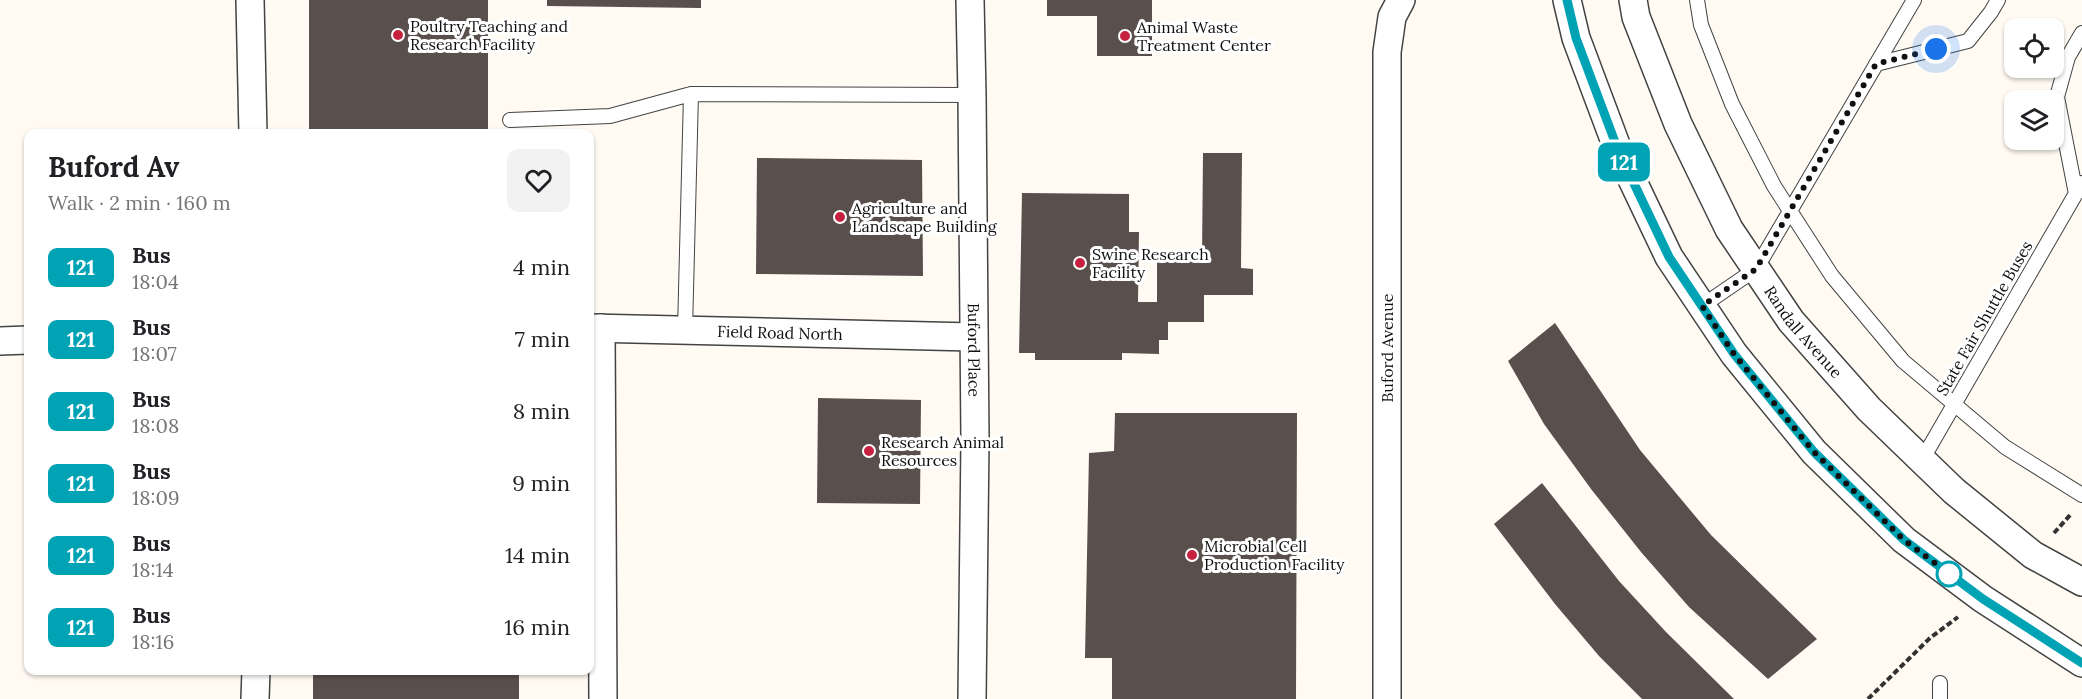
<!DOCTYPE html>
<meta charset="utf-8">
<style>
:root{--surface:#fff;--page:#f2f2f2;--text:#202124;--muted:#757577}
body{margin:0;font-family:Lora,serif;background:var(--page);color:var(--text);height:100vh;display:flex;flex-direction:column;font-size:22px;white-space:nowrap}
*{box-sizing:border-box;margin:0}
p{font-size:20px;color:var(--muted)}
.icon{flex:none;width:33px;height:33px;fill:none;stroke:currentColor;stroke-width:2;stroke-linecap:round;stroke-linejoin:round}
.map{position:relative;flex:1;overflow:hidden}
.drawer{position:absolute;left:24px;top:129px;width:570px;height:546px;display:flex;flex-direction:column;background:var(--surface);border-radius:12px;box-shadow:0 2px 4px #0004}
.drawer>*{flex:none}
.badge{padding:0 12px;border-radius:9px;font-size:21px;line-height:39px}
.fabs{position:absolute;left:2004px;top:18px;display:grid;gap:12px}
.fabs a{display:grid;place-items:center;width:60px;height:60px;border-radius:12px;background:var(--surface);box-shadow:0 2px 4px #0004;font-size:30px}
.you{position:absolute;width:30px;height:30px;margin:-15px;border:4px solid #fff;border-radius:50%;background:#1a73e8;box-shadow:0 0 0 9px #1a73e833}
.map>.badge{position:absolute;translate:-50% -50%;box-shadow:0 0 0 3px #fff}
.round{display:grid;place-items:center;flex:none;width:63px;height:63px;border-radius:12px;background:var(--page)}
.headline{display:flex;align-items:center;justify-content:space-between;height:102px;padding:0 24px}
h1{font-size:28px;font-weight:700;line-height:45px}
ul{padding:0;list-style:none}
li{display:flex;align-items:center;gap:18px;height:72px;padding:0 24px}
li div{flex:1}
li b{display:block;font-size:22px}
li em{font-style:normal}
li .badge{min-width:66px;font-weight:700;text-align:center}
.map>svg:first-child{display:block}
.building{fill:#594f4c}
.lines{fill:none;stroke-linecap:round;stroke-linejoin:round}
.service-casing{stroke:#434343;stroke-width:16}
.minor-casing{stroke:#434343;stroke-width:30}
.path{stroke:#323232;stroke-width:4;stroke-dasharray:6 3;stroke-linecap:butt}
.service{stroke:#fff;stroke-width:14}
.minor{stroke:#fff;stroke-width:27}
.line-casing{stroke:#fff;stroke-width:14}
.line{stroke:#00a3b4;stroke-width:9}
.walk{stroke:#101010;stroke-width:6;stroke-dasharray:0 10.8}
.poi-dot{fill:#c6223f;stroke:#fff;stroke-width:2}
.stop-dot{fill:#fff;stroke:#00a3b4;stroke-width:3}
.labels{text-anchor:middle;stroke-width:6;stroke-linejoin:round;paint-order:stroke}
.poi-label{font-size:16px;fill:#101010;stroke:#fff;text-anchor:start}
.street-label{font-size:16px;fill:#101010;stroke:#fff}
</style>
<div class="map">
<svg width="2082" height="699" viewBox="0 0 2082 699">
<rect width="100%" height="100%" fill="#fffbf3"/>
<path class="building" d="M309 0H488V134H309Z
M547 0H701V8L547 6Z
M1047 0H1152V56H1097V16H1047Z
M1203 153H1242L1241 268 1253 269V295H1204V322H1168V340H1159V354L1122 353V360H1035V353H1019L1022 193 1129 194V232H1139L1138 302H1157V256H1202Z
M757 158 922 160 923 276 756 274Z
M1555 323 1640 450 1711 535 1817 639 1768 679 1689 607 1641 552 1591 489 1544 424 1508 361Z
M818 398 921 400 920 504 817 503Z
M1115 413H1297L1296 699H1112V658H1085L1089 453 1114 451Z
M1542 483 1619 581 1666 632 1734 699H1642L1599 656 1555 604 1494 524Z
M313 670H519V699H313Z"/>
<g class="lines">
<defs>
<path id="service" d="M1697 0 1701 25 1732 104 1774 186 1832 276 1903 361 2005 447 2082 495
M1876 64 1968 41 1991 12 1998 0
M510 120 610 116 691 94
M2076 194 2057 97 2068 57 2082 33
M1702 306 1756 269 1914 0
M685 330 691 94 972 95
M1922 460 2082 183
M1940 683V699"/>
<g id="minor">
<path d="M250 0 253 134"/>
<path id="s1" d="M970 0 972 95 975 440 972 699"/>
<path d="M1567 0 1576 38 1618 150 1669 257 1734 354 1814 452 1904 540 1983 599 2082 663"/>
<path id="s2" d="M1633 0 1636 17 1678 124 1729 229 1791 321 1869 409 1954 491 2033 555 2082 582"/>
<path id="s3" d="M590 328 972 337"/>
<path d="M601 328 603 699"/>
<path d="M0 341 28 340"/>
<path d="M255 699 256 670"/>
<path d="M1387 699V52L1392 17 1401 0"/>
</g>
</defs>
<use href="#service" class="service-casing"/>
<use href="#minor" class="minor-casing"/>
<path class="path" d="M2054 533 2071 514
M1868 699 1930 638 1958 617"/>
<use href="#service" class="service"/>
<use href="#minor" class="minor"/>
</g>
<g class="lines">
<defs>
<path id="line" d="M1567 0 1576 38 1618 150 1659 236 1669 257 1734 354 1814 452 1904 540 1983 599 2082 663"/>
</defs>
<use href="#line" class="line-casing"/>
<use href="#line" class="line"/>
<path class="walk" d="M1936 49 1876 64 1756 269 1702 306 1734 354 1814 452 1904 540 1951 575 1949 574"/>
</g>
<g class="poi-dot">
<circle cx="398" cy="35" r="6"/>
<circle cx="1125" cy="36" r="6"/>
<circle cx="840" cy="217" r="6"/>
<circle cx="1080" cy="263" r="6"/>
<circle cx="869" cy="451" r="6"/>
<circle cx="1192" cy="555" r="6"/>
</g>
<circle class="stop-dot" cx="1949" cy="574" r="12"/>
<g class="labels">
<g class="poi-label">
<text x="410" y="32">Poultry Teaching and<tspan x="410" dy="18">Research Facility</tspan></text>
<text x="1137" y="33">Animal Waste<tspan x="1137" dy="18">Treatment Center</tspan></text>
<text x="852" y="214">Agriculture and<tspan x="852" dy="18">Landscape Building</tspan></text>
<text x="1092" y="260">Swine Research<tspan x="1092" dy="18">Facility</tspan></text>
<text x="881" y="448">Research Animal<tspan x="881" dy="18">Resources</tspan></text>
<text x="1204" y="552">Microbial Cell<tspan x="1204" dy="18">Production Facility</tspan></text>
</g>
<g class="street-label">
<text transform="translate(1984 318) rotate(-60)" y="6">State Fair Shuttle Buses</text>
<text dy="6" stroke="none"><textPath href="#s3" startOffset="190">Field Road North</textPath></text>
<text dy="6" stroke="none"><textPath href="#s2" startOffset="376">Randall Avenue</textPath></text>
<text transform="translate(1387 348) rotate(-90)" y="6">Buford Avenue</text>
<text dy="6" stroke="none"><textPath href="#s1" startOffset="350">Buford Place</textPath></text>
</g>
</g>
</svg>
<div class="fabs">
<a><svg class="icon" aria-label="locate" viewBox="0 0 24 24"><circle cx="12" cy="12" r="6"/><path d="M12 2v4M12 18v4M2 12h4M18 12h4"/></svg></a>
<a><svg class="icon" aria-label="layers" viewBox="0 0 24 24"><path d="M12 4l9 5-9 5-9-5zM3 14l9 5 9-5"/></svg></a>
</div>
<div class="you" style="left:1936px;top:49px"></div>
<b class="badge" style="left:1624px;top:162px;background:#00a3b4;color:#fff">121</b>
<section class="drawer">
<div class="headline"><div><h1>Buford Av</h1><p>Walk · 2 min · 160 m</p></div><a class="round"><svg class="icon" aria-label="heart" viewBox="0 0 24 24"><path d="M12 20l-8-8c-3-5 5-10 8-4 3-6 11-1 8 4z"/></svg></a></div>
<ul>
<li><span class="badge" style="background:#00a3b4;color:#fff">121</span><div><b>Bus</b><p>18:04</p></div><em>4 min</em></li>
<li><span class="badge" style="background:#00a3b4;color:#fff">121</span><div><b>Bus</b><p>18:07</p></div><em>7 min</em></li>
<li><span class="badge" style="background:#00a3b4;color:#fff">121</span><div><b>Bus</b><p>18:08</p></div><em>8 min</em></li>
<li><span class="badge" style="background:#00a3b4;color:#fff">121</span><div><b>Bus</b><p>18:09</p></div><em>9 min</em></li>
<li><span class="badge" style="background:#00a3b4;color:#fff">121</span><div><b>Bus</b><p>18:14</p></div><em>14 min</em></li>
<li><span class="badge" style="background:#00a3b4;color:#fff">121</span><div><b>Bus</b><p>18:16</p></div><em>16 min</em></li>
</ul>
</section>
</div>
